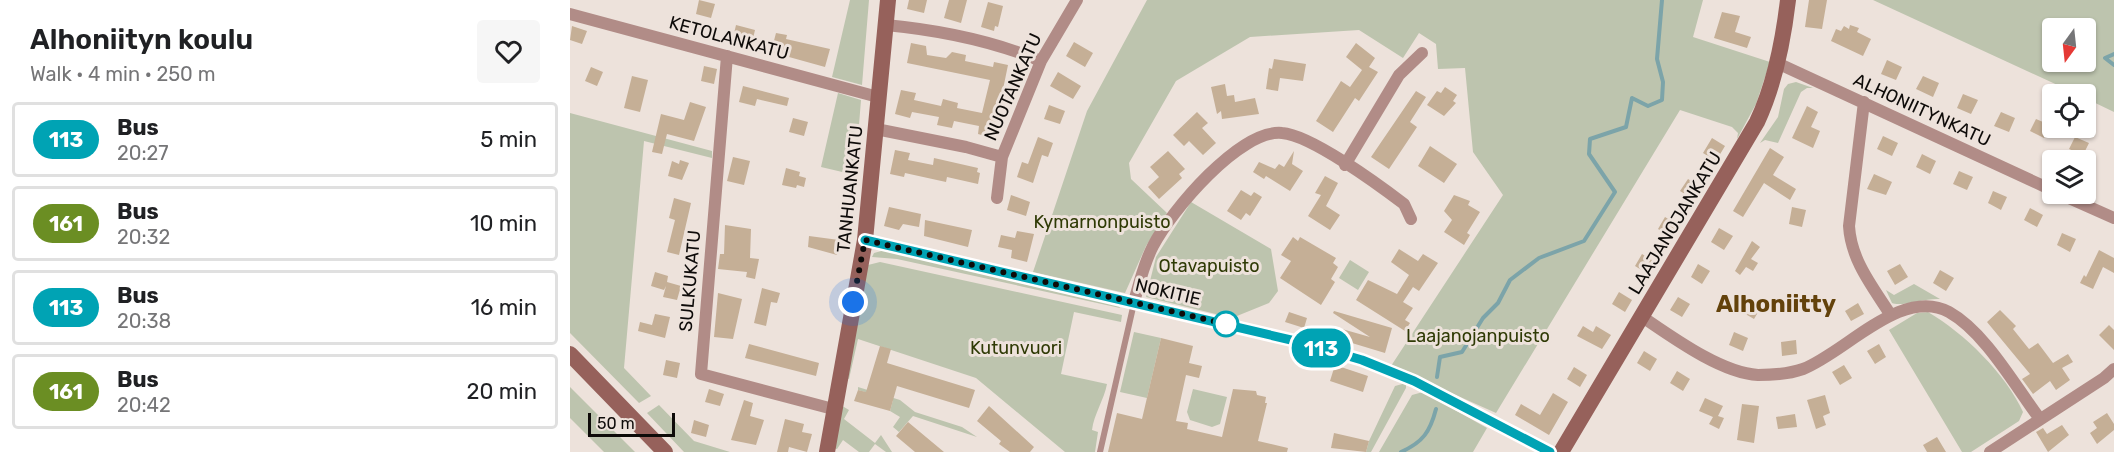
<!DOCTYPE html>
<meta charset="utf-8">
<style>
:root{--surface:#fff;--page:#f6f6f6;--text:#202124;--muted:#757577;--line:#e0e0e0}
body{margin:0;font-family:Rubik,sans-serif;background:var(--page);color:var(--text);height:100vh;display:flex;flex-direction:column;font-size:22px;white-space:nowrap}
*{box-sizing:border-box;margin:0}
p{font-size:20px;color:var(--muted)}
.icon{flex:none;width:33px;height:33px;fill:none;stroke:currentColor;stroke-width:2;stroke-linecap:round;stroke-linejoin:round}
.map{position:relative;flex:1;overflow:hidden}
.details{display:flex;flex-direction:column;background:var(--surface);width:570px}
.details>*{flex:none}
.badge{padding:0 12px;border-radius:20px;font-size:21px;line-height:39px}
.needle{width:39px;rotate:195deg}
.controls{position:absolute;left:1472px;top:18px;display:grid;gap:12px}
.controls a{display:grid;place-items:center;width:54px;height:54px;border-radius:6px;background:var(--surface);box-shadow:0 2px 4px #0004;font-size:30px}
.scale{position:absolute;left:18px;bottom:15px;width:87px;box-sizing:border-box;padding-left:6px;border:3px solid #0e0b09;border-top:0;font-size:16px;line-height:21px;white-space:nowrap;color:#0e0b09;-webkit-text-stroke:4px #ede2db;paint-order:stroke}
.you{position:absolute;width:30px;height:30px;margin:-15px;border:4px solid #fff;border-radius:50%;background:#1a73e8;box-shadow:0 0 0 9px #1a73e833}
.map>.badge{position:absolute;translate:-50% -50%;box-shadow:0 0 0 3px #fff}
.round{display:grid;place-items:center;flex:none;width:63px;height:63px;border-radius:6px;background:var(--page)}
.summary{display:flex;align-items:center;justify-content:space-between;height:102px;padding:0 30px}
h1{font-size:28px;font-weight:600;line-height:45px}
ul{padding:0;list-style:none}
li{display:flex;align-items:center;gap:18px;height:75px;margin:0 12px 9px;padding:0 18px;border:3px solid var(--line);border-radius:6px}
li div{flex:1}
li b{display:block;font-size:22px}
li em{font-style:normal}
li .badge{min-width:66px;font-weight:700;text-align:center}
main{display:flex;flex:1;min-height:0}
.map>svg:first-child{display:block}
.green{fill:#bdc4ae;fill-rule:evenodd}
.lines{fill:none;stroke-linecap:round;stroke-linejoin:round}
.stream{stroke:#7ca4a9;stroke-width:4}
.building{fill:#c5af96}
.lane{stroke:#b18c87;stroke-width:6}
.street{stroke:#b18c87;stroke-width:12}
.secondary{stroke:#96615b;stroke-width:16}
.line-casing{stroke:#fff;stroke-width:14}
.line{stroke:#00a3b4;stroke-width:9}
.walk{stroke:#0e0b09;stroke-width:6;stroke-dasharray:0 10.8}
.stop-dot{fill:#fff;stroke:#00a3b4;stroke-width:3}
.labels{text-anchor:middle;stroke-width:6;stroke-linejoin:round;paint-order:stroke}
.street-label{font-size:18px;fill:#0e0b09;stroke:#ede2db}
.park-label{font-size:18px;fill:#2f3a05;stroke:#ede2db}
.district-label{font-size:24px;font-weight:bold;fill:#63420b;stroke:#ede2db}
</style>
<main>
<section class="details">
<div class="summary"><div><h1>Alhoniityn koulu</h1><p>Walk · 4 min · 250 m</p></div><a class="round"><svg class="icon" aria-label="heart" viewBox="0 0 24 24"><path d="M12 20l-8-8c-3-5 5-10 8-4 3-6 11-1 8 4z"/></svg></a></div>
<ul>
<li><span class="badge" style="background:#00a3b4;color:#fff">113</span><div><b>Bus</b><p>20:27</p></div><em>5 min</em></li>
<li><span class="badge" style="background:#6b8e23;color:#fff">161</span><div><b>Bus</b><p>20:32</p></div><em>10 min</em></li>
<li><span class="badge" style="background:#00a3b4;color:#fff">113</span><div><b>Bus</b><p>20:38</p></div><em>16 min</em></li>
<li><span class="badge" style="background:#6b8e23;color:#fff">161</span><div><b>Bus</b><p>20:42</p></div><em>20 min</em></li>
</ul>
</section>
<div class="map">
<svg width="1544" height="452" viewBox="0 0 1544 452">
<rect width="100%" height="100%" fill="#ede2db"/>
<path class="green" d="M280 0H299L292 85 262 77Z
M577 0H1133L1123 37 1200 62 1186 104 1167 139 1168 133 1162 127 1110 110 926 413 821 366 933 195 903 152 895 68 868 69 866 44 849 33 833 58 789 30 680 37 606 81 559 163 561 179 597 213 576 246 555 293 463 272 517 111Z
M1303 0H1544V112L1515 98V94H1507ZM1515 28V62H1482V28Z
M1226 82 1243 88H1237L1231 92 1208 143 1195 140 1190 143 1208 117 1214 89 1218 84Z
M268 93 291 100 285 175 251 167Z
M0 113 142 151V158L74 141 54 368 81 396 69 403 0 333Z
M621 202 701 249 708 291 699 303 662 318 576 297 586 257Z
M315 250 548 304 550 308 327 259 302 257 304 253Z
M780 260 799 272 788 290 769 278Z
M310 262 552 315 551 322 504 312 491 374 537 384C534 400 524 414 522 430L528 432 525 452H495L406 378 288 339 279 379 276 378 298 265Z
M1344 284 1370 299C1355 298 1331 307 1322 303L1316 290 1324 295Z
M1358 312C1394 333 1436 374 1453 412L1449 421 1401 452H1392L1319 330 1347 313Z
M564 332 591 338 577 398 550 392Z
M836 383V388L801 452H796L799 441 825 386Z
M0 387 65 452H34L0 418Z
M288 387 330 400 345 412 392 427 407 437 343 416 329 432 323 427 330 417 320 411 323 400 288 390Z
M623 389 657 397 650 424 642 427 620 420 617 412Z
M853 392 917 428 903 452H809L842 395Z
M269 404 279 410 274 419 305 443 311 435 322 452H316L305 444 299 452H289L273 440 267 449 262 448Z
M89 405 124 441 160 452H114L77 413Z"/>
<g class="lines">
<path class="stream" d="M1544 54 1535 58 1544 65
M867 377 870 357 892 352 913 318 928 303 940 280 969 258 1014 241 1045 192 1019 154 1020 139 1056 127 1062 98 1078 106 1092 100 1093 82 1087 59 1092 0
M831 452C853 442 860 432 866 409"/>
</g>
<path class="building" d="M129 0 145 4 141 18 126 14Z
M339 0H357L354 13 337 9Z
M379 0H397L391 23 374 18Z
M1239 0H1257L1252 29 1235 27Z
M418 2 433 6 428 27 425 26 424 31 411 27Z
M1152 12 1170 16 1165 32 1181 37 1177 48 1144 38Z
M166 25 185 30 181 47 162 42Z
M1280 25 1289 28 1287 32 1301 39 1293 56 1261 41 1266 29 1271 31 1274 26 1279 29Z
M2 26 17 31 12 44 0 40Z
M206 33 217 35 216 39 260 49 255 67 201 52Z
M504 42 523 53 515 67 496 56Z
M341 43 356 46 357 55 376 58 382 52 396 55 395 61 423 67 424 62 438 65 423 138 408 134 409 126 384 121 382 128 367 125 369 117 342 112 340 118 325 114 331 90 346 93 344 100 371 106 373 99 388 103 387 108 412 113 420 80 337 63Z
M786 43 805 58 799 67 808 72 789 101 785 98 763 132 746 121 771 81 780 87 792 70 776 57Z
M704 59 736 64 733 81 710 78 708 91 696 89 699 68 702 69Z
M1317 60 1332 67 1326 80 1311 74Z
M134 66 147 69 144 84 131 81Z
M21 67 33 72 27 86 15 81Z
M488 72 511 86 503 99 480 86Z
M62 76 78 80 70 112 54 108Z
M1353 76 1369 83 1363 97 1346 89Z
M655 84 657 96 664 95 665 102 685 98 689 114 652 119 651 111 647 114 641 87Z
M173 86 219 98 217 106 187 99 185 106 169 102Z
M875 87 887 95 883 101 886 103 874 116 857 105 867 91 871 93Z
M846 91 856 97 840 122 847 127 819 169 801 157Z
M1393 94 1408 100 1401 114 1387 108Z
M120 102 136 107 124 141 97 134 92 154 82 152 91 114 114 120Z
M479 105 495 111 490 124 474 119Z
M1237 106 1248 112 1241 127 1250 131 1243 148 1222 138Z
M627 112 638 123 632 128 646 143 633 155 619 141 614 146 603 135Z
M1431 112 1445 118 1439 132 1424 126Z
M223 118 238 122 234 136 219 132Z
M1466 119 1480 125 1474 138 1460 131Z
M1313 136 1328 143 1322 156 1307 149Z
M468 137 483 143 478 157 472 155 463 183 447 177 452 162 458 164Z
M1505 137 1519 143 1513 155 1499 149Z
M1142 138 1155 146 1146 161 1133 153Z
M860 146 887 164 874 183 848 166Z
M1200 148 1214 157 1203 175 1226 189 1220 200 1194 183 1173 217 1163 211Z
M325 150 340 153 338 160 363 165 364 158 408 168 407 172 410 173 408 184 377 177 376 182 335 173 334 177 320 174Z
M598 151 615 169 609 174 612 178 589 199 578 187 589 177 580 167Z
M724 151 722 164 733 171 720 191 696 176 694 179 683 172 689 162 705 169 709 164 714 167Z
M1352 154 1366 161 1360 174 1346 167Z
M163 157 180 161 174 185 157 181Z
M110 160 119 163 112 180 98 176 102 161 109 164Z
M216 168 230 172 229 176 236 178 234 187 227 185 226 188 212 185Z
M1389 171 1403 177 1397 190 1383 184Z
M1304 174 1322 182 1316 195 1297 189Z
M755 176 768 183 756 206 770 215 760 230 738 216 751 195 745 193Z
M1118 179 1131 187 1123 199 1110 191Z
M671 190 681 196 684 192 692 197 680 216 676 213 671 220 657 211Z
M1423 191 1437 197 1431 210 1418 203Z
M441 195 460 202 456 216 437 210Z
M884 195 900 201 898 205 910 212 897 233 900 235 894 245 874 232 882 220 874 211Z
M104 198 121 203 109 255 97 252 105 220 99 218Z
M319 207 351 214 349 227 333 224 329 230 314 226Z
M1222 207 1236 210 1232 227 1219 224Z
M1460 208 1473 215 1467 227 1454 220Z
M1095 217 1108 225 1101 237 1088 229Z
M355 220 402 230 398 247 354 236Z
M155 225 181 229 180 258 189 259 185 279 176 277 177 272 148 269 150 254H154Z
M1149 228 1163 236 1154 250 1141 242Z
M447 231 464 234 457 262 441 258 442 250 428 247 431 235 445 238Z
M1492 233 1506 239 1500 252 1487 245Z
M239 236 269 240 267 255 238 247Z
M723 237 728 241 730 237 766 258 763 263 768 267 761 279 765 282 751 305 710 278 721 261 711 255Z
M1182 241 1190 247 1181 259 1188 263 1183 271 1176 267 1170 275 1165 271Z
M829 249 848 261 853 254 868 263 849 291 843 287 833 302 843 308 835 320 840 323 835 331 786 300 798 280 827 294 839 275 821 262Z
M1529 250 1544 258V273L1533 267 1523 289 1510 283 1514 275 1516 277Z
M1072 254 1085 262 1078 274 1065 266Z
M1128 264 1140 271 1132 284 1121 277Z
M1330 264 1338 277 1325 285 1317 271Z
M1370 270 1384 278 1376 291 1363 283Z
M85 272 98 276 97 282 111 286 107 300 93 297 96 286 94 290 81 286Z
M192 288 210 293 207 303 201 302 196 326 184 323Z
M1049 292 1062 300 1055 312 1042 304Z
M148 293 172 299 163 339 144 337Z
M1108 297 1120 304 1112 317 1100 310Z
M1181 297 1193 304 1184 319 1172 312Z
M1288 303 1294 314 1281 321 1275 311Z
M1430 310 1446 326 1443 329 1459 349 1468 343 1483 363 1498 354 1503 362 1492 368 1500 380 1486 390 1480 381 1463 394 1452 379 1460 374 1417 322Z
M764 311 822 328 815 353 762 337 765 327 800 337 763 313Z
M719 312 737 318 734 328 715 322Z
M85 314 100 317 95 338 68 331 70 322 82 325Z
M1539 325 1544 330V350L1529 335Z
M1013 326 1023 332 1026 326 1041 335 1032 349 1007 336Z
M1164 332 1178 338 1173 351 1159 345Z
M591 338 623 346 619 363 632 366 629 378 616 375 606 421 618 423 617 429 652 437 663 389 686 391 687 395 696 397 695 403H697L688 441 718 448 717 452H538L547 413 572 419Z
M1226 340 1227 354 1212 356 1211 342Z
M179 344 249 363 246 376 175 358Z
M1309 344 1316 357 1305 364 1297 351Z
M310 346 321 349 317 363 405 390 399 408 327 386 320 411 284 401 288 390 296 392Z
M1074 351 1087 359 1080 371 1067 363Z
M96 360 110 363 107 378 93 375Z
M765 365 798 376 793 392 760 381Z
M1274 365 1282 378 1270 385 1262 372Z
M1004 367 1017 375 1010 387 997 379Z
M1107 371 1120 379 1113 391 1100 383Z
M139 389 154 394 150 406 135 402Z
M983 393 998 402 979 435 945 415 951 404 970 415Z
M1255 395 1260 413 1253 416 1256 425 1246 429 1237 400Z
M1135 398 1153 406 1148 416 1154 418 1149 429 1139 424 1143 417 1129 411Z
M174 400 183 403 180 416 194 420 186 445 161 440Z
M1172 404 1189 406 1184 443 1167 440Z
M419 406 464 447 460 452H440L429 444 431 441 407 421Z
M1537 413 1544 424V430L1527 444 1520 433 1527 428 1523 422Z
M1225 414 1227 427 1208 429 1206 417Z
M215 419 234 424 232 432 242 434 237 452 219 447 218 452H207Z
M124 420 139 425 136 437 121 433Z
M338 422 374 452H345L326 436Z
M1492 425 1499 435 1478 452 1466 432 1473 428 1477 434Z
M764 433 799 441 796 452 761 448Z
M1367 437 1376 452H1357L1353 445Z"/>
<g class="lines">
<path class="lane" d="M734 343 792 361 844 381
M530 452 564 303"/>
<path class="street" d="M0 14 308 97
M316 25C368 30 423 41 471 61
M157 56 131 374 263 409
M1207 63 1482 190
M1294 102 1279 226C1281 260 1302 286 1320 314
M306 129 396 147 432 157 471 61 507 0
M775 165 829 75 852 53
M1490 194 1544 218
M427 198 432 157
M295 240 734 343
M564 302C569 284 574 263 583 246 601 211 670 129 712 133 741 135 809 185 834 204L841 219
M1071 316C1102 337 1151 373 1188 375 1203 375 1219 374 1233 369 1275 353 1332 286 1379 312 1415 332 1445 386 1470 419
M844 381 980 452
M1420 452 1534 378 1544 369"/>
<path class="secondary" d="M0 354 95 452
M257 452 295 240 318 0
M991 452 1187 122C1205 84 1213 42 1218 0"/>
</g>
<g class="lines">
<defs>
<path id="line" d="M295 240 734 343 792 360 844 381 980 452"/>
</defs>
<use href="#line" class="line-casing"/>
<use href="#line" class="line"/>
<path class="walk" d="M283 302 295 240 656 324"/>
</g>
<circle class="stop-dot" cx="656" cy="324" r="12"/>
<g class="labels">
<g class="street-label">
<text transform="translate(159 38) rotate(15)" y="6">KETOLANKATU</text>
<text transform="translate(443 87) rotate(-66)" y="6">NUOTANKATU</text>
<text transform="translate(1352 110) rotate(25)" y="6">ALHONIITYNKATU</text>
<text transform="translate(280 189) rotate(-84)" y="6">TANHUANKATU</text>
<text transform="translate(1105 223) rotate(-59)" y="6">LAAJANOJANKATU</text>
<text transform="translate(120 281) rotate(-85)" y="6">SULKUKATU</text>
<text transform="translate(598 292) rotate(13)" y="6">NOKITIE</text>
</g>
<g class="park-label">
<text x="532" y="228">Kymarnonpuisto</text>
<text x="639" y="272">Otavapuisto</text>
<text x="908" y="342">Laajanojanpuisto</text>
<text x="446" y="354">Kutunvuori</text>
</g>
<g class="district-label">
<text x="1206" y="312">Alhoniitty</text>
</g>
</g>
</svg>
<div class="controls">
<a><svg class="needle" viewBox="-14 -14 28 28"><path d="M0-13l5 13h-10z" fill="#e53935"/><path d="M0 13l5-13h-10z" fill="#757577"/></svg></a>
<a><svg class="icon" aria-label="locate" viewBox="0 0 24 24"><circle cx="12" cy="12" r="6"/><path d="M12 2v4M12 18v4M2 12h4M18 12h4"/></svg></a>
<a><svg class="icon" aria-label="layers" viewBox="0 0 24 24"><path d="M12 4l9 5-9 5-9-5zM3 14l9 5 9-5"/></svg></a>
</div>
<div class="scale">50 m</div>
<div class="you" style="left:283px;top:302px"></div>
<b class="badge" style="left:751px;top:348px;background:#00a3b4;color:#fff">113</b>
</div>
</main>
